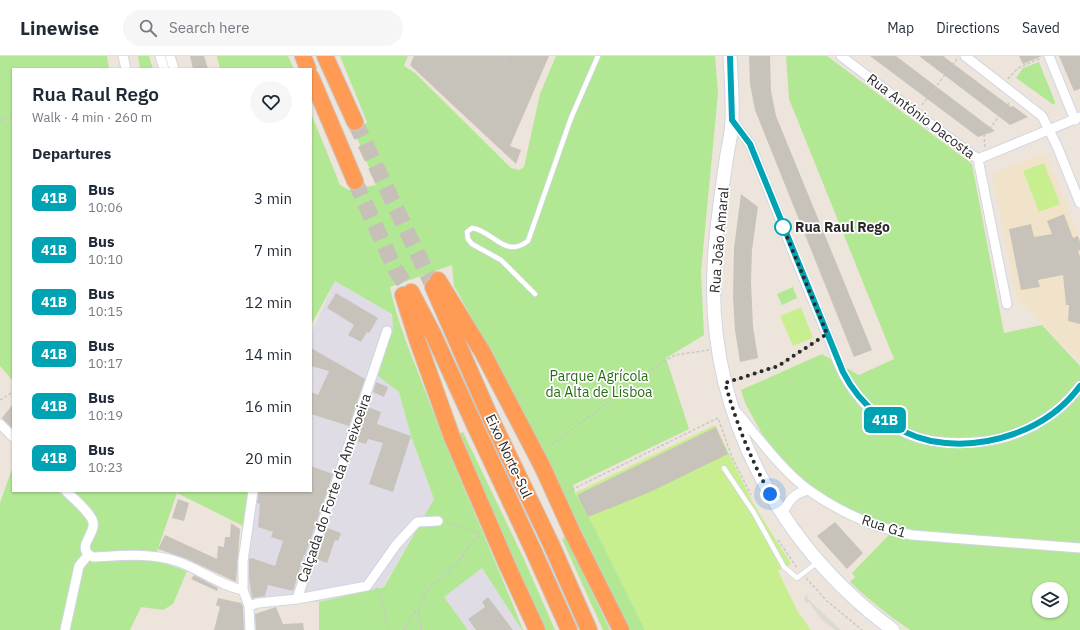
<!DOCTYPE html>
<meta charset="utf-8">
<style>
:root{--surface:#fff;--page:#f6f6f7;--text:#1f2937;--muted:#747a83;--line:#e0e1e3}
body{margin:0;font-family:"IBM Plex Sans",sans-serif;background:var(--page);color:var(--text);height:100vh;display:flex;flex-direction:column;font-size:15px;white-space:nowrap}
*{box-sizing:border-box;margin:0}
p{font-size:13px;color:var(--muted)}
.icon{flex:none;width:22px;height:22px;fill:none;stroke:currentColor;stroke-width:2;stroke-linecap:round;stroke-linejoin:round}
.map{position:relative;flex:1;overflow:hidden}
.side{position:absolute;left:12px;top:12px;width:300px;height:424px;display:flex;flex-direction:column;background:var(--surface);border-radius:0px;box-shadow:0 1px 3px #0004}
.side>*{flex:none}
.badge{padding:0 8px;border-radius:6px;font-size:14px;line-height:26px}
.controls{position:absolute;left:1032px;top:526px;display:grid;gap:8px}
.controls a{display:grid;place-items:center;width:36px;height:36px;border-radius:50%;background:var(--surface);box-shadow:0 1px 3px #0004;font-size:20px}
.you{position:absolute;width:20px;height:20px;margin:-10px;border:3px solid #fff;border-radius:50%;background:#1a73e8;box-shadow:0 0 0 6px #1a73e833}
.map>.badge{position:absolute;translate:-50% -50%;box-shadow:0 0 0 2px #fff}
h2{padding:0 20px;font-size:15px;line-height:36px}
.round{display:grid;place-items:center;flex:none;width:42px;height:42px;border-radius:21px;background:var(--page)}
.overview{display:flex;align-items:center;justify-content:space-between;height:68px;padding:0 20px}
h1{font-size:19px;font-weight:600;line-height:30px}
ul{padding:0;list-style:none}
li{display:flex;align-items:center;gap:12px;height:52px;padding:0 20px}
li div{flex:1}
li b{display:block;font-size:15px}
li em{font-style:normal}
li .badge{min-width:44px;font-weight:700;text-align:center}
header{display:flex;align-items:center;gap:24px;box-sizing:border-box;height:56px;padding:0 20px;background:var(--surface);border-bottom:1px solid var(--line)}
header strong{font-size:19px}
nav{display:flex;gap:22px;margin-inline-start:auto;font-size:14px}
.search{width:280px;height:36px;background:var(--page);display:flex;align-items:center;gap:10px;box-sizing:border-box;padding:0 14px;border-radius:22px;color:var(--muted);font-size:15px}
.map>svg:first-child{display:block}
.industrial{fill:#dfdce5}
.education{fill:#f0e3ca}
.green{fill:#b2e794;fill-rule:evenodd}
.pitch{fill:#c8ef8f}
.plaza{fill:#ddd9d3}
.building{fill:#c8c3ba}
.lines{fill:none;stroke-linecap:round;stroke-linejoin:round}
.highway-tunnel{stroke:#c6c0b8;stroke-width:16;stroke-dasharray:16 8;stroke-linecap:butt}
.lane-casing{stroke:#d1d5e4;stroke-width:6}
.street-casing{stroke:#d1d5e4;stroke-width:11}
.secondary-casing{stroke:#d1d5e4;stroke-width:15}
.highway-casing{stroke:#c8c8c8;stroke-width:18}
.path{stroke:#c8c8c8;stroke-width:1.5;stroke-dasharray:3 2;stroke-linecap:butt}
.lane{stroke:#fff;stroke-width:4.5}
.street{stroke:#fff;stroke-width:9}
.secondary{stroke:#fff;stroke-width:13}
.highway{stroke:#ff9b55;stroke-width:16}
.highway-bridge-casing{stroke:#c8c8c8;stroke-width:18;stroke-linecap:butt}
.highway-bridge{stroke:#ff9b55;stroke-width:16}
.line-casing{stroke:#fff;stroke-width:9}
.line{stroke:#00a3b4;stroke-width:6}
.walk{stroke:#2a2a2a;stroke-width:4;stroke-dasharray:0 7.2}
.stop-dot{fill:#fff;stroke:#00a3b4;stroke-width:2}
.labels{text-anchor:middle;stroke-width:3.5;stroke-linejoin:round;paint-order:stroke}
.street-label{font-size:14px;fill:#2a2a2a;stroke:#fff}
.stop-label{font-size:14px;font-weight:bold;fill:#2a2a2a;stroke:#fff;text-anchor:start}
.park-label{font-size:14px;fill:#296c16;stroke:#fff}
</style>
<header>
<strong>Linewise</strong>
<div class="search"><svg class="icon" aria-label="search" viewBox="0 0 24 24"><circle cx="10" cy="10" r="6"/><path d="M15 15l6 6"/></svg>Search here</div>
<nav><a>Map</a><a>Directions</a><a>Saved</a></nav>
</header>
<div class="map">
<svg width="1080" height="574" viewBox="0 0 1080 574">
<rect width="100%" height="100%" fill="#ede5db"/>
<path class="industrial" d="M335 225 392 258 393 271 378 320 399 336 411 380 434 443 383 531 319 546 250 545 246 515 256 435H311V278Z
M482 512 522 574H468L444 541Z"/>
<path class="education" d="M1045 97 1080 182V306L1017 243 992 118Z"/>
<path class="green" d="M0 0H107L109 12 13 13V325L0 310Z
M138 0H149L153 13H140Z
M217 0H288L294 13H220Z
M340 0H408L404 10 415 17 511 112 519 114 524 111 540 38 556 0H715L718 37 701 216 704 279 666 302 689 373 573 429 575 437 593 468 645 574H630L520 349 454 230 452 209 390 231C397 266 411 298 424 332 454 413 491 493 523 574H522L482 512 444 541 468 574H319V546L384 531 434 443 411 380 399 336 378 320 393 271 392 258 335 225 311 269V57L340 129 349 134 376 129 356 79 367 66Z
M786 0H827L972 108 1004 277 1042 269 1080 310V574H910C889 560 869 544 850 526L855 521 852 517 889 479 851 464 812 441 762 378 745 347 741 334 822 298 859 319 894 303 789 43ZM1039 533H1061V555H1039Z
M1039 6 1055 46 1054 49 1016 22 1023 12Z
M793 231 797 242 782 249 777 238Z
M463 376 523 501 555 574H542L459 378Z
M13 410V435H58L61 438 64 435H250L245 471 177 437 156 498 158 505 187 515 173 548 163 554 141 551 130 574H0V447Z
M566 481 610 574H603L562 483Z"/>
<path class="pitch" d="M1044 107 1060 148 1039 156 1023 115Z
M801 251 813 282 793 290 780 260Z
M715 369 753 447 791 508 778 515 798 556 811 574H645L593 469 589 462H588L575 437Z"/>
<path class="plaza" d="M806 539 809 540 807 542 841 574H835L821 563 809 546 806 548 804 542Z"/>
<path class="building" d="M190 0H204L208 13H193Z
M414 0H549L510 90 521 94 516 108 410 9Z
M749 0H770L771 35 776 60 872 294 854 301 755 54 750 28Z
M870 0H896L995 75 978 81Z
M919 0H943L1011 51 1013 50 1028 61 1010 69Z
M1019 0H1042L1023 8Z
M1059 0H1080V33L1074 35Z
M741 138 758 151 752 194 751 225 753 271 758 302 740 306 735 274 733 241 734 192Z
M1064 158 1073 182 1078 180 1080 186V194L1078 195 1080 201V268L1068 265 1069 249H1066L1063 219 1038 224 1040 231 1021 234 1009 173 1031 168 1034 181 1052 178 1047 165Z
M336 237 378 262 369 277 367 276 361 286 348 279 354 269 327 252Z
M311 292 365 323 349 370 311 358V336L318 339 329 315 311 310Z
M376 326 388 331 384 341 373 336Z
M13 348V373L2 362Z
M368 351 381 356 377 368 411 380 393 436 369 428 383 387 368 383 366 388 356 385Z
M716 371 728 398 648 437 588 461 577 439Z
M311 410 333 418 305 499H304L293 535 268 529 265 540 252 542 249 522V503L252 502 275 510 283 485 271 481 273 476 258 471 260 448 257 447 259 435H311Z
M178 443 189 447 184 465 172 462Z
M835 466 863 497 847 513 817 480Z
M231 467 240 473 236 526 187 503 158 493 165 479 217 503 218 490 224 491 225 481H230Z
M327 472 341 477 338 485 335 484 327 507 317 503Z
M194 519 218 532 217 535 191 523Z
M488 541 513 574H476L468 563 485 551 482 546Z
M218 542 241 547 243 551 244 574H214L220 551 216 549Z
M276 551 283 568 303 567 304 574H256L255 558Z"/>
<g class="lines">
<path class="highway-tunnel" d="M355 66 431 226
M355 125 395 213 411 236"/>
<defs>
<path id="lane" d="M535 238 501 204 472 188 468 183 467 176 472 172C494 175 504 203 528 185L571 62 598 0
M724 412 754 457 784 511 797 522 818 506"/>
<path id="street" d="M123 0 126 13
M160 0 164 13
M170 0 174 13
M841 0 916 57 978 103 1007 248
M965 0 1042 60 1057 90 1080 147
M1049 0 1075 64
M732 64 750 88C769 135 787 182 806 228 815 249 823 269 832 290 836 302 841 315 848 326 865 354 898 380 932 385 947 387 962 387 977 386 1016 384 1057 362 1080 330
M978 103 1080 61
M735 354C757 380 782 415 810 435 840 456 875 472 912 479L1080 492
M0 368 13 381
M66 435C73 442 91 457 93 466 96 479 74 492 93 501 120 500 149 496 176 505 199 512 218 529 243 534
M782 458C789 445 793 437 809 434
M297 543 367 530 396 489 417 466 438 465
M249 550 258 547 297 543 387 275
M65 574 79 510 88 499
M250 574 249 550 243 534V505L253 435"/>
<path id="secondary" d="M730 0C731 21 733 43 732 64 732 77 728 91 726 105 721 141 715 176 714 212 707 356 779 490 893 574"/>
<path id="highway" d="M303 0 308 13
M325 0 355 66
M311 21 355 125
M438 224 483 297 543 412
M433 231 491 363
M411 236 433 278 475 370
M403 239 418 286 452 381
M573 478 621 574
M551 488 589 574
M534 496 569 574
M507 509 537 574"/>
</defs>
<use href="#lane" class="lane-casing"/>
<use href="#street" class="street-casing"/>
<use href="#secondary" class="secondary-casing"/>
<use href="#highway" class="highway-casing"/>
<path class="path" d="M502 12 505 0
M1008 23 1018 12 1041 2
M922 49 957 3
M0 65 13 60
M985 91 984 80 1009 47
M737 324 778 310 819 284
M0 344 13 336
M551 389 658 309 675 299 709 294
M567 436 718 362 732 401 751 439
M447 467 479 477
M778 484 797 512
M806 522 827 545 862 574
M376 532 380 536 388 574
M404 574 412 559 419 553
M421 574C420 568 418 561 419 555 421 530 447 521 460 503 467 494 471 486 480 479"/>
<use href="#lane" class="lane"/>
<use href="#street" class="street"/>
<use href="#secondary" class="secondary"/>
<use href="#highway" class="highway"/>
<defs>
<path id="highway-bridge" d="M491 363 551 488
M475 370 534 496
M452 381 507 509
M543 412 573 478"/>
</defs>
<use href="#highway-bridge" class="highway-bridge-casing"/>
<use href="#highway-bridge" class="highway-bridge"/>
</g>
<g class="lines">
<defs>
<path id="line" d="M730 0 732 64 750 88 843 316C860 350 894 377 931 385 985 395 1047 375 1080 330"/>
</defs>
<use href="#line" class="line-casing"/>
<use href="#line" class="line"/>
<path class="walk" d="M770 438C750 402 736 366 725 327L778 310 827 278 783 171"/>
</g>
<circle class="stop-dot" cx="783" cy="171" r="8"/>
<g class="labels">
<g class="street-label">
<text transform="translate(921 60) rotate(37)" y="5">Rua António Dacosta</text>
<text transform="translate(719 184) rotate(-85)" y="5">Rua João Amaral</text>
<text transform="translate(509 400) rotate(65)" y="5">Eixo Norte-Sul</text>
<text transform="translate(334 432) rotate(-71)" y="5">Calçada do Forte da Ameixoeira</text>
<text transform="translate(884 470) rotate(18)" y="5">Rua G1</text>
</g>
<g class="stop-label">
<text x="795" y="176">Rua Raul Rego</text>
</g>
<g class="park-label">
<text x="599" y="325">Parque Agrícola<tspan x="599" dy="16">da Alta de Lisboa</tspan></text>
</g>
</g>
</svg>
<div class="controls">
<a><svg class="icon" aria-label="layers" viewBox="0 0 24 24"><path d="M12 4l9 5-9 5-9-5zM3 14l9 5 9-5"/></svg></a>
</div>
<div class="you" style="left:770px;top:438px"></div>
<b class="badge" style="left:885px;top:364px;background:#00a3b4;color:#fff">41B</b>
<section class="side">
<div class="overview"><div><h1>Rua Raul Rego</h1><p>Walk · 4 min · 260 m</p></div><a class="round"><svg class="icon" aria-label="heart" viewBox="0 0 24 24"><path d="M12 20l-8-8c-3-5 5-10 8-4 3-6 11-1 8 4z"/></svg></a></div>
<h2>Departures</h2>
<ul>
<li><span class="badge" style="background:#00a3b4;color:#fff">41B</span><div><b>Bus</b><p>10:06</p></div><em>3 min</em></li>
<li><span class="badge" style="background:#00a3b4;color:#fff">41B</span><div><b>Bus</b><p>10:10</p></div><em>7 min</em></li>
<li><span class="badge" style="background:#00a3b4;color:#fff">41B</span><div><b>Bus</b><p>10:15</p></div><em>12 min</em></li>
<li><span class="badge" style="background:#00a3b4;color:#fff">41B</span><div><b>Bus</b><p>10:17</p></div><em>14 min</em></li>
<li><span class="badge" style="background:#00a3b4;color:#fff">41B</span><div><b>Bus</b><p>10:19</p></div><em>16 min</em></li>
<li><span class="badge" style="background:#00a3b4;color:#fff">41B</span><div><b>Bus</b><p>10:23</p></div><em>20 min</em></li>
</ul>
</section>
</div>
